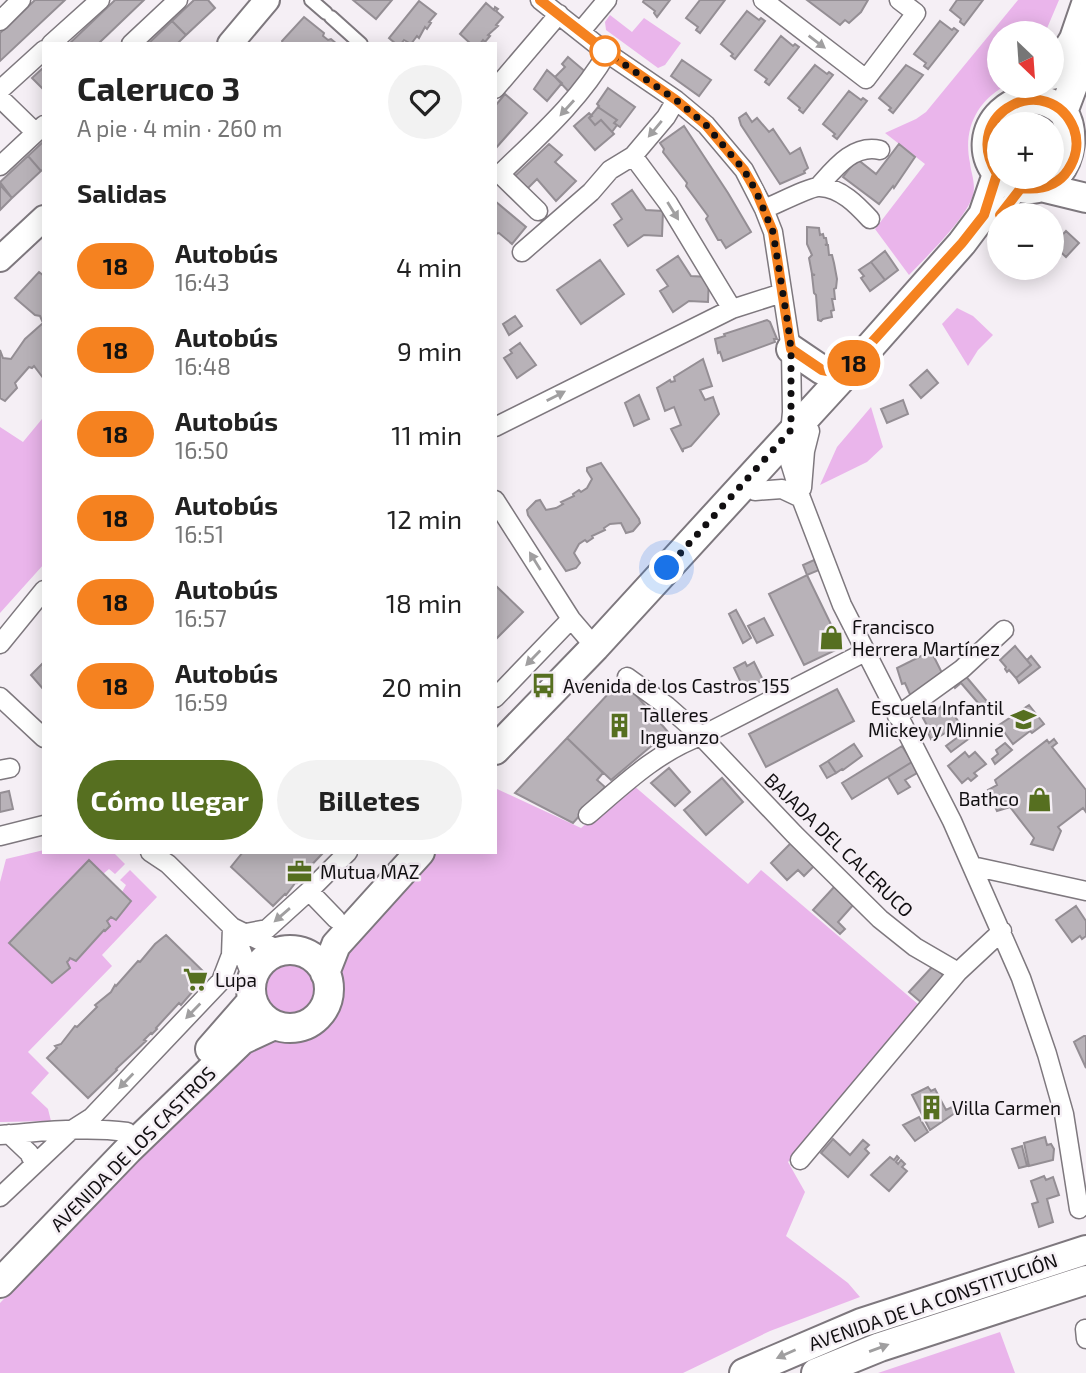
<!DOCTYPE html>
<html lang="es">
<meta charset="utf-8">
<style>
:root{--surface:#fff;--page:#f2f2f2;--text:#222;--muted:#767676;--accent:#566f20}
body{margin:0;font-family:"Exo 2",sans-serif;background:var(--page);color:var(--text);height:100vh;display:flex;flex-direction:column;font-size:26px;white-space:nowrap}
*{box-sizing:border-box;margin:0}
p{font-size:23px;color:var(--muted)}
.icon{flex:none;width:38px;height:38px;fill:none;stroke:currentColor;stroke-width:2;stroke-linecap:round;stroke-linejoin:round}
.map{position:relative;flex:1;overflow:hidden}
.side{position:absolute;left:42px;top:42px;width:455px;height:812px;display:flex;flex-direction:column;background:var(--surface);border-radius:0px;box-shadow:0 4px 18px #0003}
.side>*{flex:none}
.badge{padding:0 14px;border-radius:23px;font-size:24px;line-height:46px}
.needle{width:46px;rotate:155deg}
.fabs{position:absolute;left:987px;top:21px;display:grid;gap:14px}
.fabs a{display:grid;place-items:center;width:77px;height:77px;border-radius:50%;background:var(--surface);box-shadow:0 4px 18px #0003;font-size:35px}
.you{position:absolute;width:35px;height:35px;margin:-18px;border:5px solid #fff;border-radius:50%;background:#1a73e8;box-shadow:0 0 0 10px #1a73e833}
.map>.badge{position:absolute;translate:-50% -50%;box-shadow:0 0 0 4px #fff}
h2{padding:0 35px;font-size:26px;line-height:63px}
.round{display:grid;place-items:center;flex:none;width:74px;height:74px;border-radius:37px;background:var(--page)}
.summary{display:flex;align-items:center;justify-content:space-between;height:119px;padding:0 35px}
h1{font-size:33px;font-weight:700;line-height:52px}
.primary-button{display:flex;gap:14px;margin-top:auto;padding:14px 35px}
.primary-button a{flex:1;height:80px;border-radius:42px;background:var(--accent);color:#fff;font-size:28px;font-weight:700;line-height:80px;text-align:center}
.primary-button a+a{background:var(--page);color:var(--text)}
ul{padding:0;list-style:none}
li{display:flex;align-items:center;gap:21px;height:84px;padding:0 35px}
li div{flex:1}
li b{display:block;font-size:26px}
li em{font-style:normal}
li .badge{min-width:77px;font-weight:700;text-align:center}
.map>svg:first-child{display:block}
.green{fill:#eab5eb}
.building{fill:#b8b2b8;stroke:#948e94;stroke-width:2}
.lines{fill:none;stroke-linecap:round;stroke-linejoin:round}
.pedestrian-casing{stroke:#7e787e;stroke-width:16}
.minor-casing{stroke:#7e787e;stroke-width:21}
.secondary-casing{stroke:#7e787e;stroke-width:28}
.primary-casing{stroke:#7e787e;stroke-width:32}
.pedestrian{stroke:#fff;stroke-width:12}
.minor{stroke:#fff;stroke-width:18}
.secondary{stroke:#fff;stroke-width:24}
.primary{stroke:#fff;stroke-width:28}
.oneway{fill:#a09fa0}
.line-casing{stroke:#fff;stroke-width:16}
.line{stroke:#f58220;stroke-width:10}
.walk{stroke:#110f11;stroke-width:7;stroke-dasharray:0 12.6}
.stop-dot{fill:#fff;stroke:#f58220;stroke-width:3.5}
.labels{text-anchor:middle;stroke-width:5;stroke-linejoin:round;paint-order:stroke}
.poi-label{font-size:19px;fill:#110f11;stroke:#f5eff5;text-anchor:start}
.street-label{font-size:19px;fill:#110f11;stroke:#f5eff5}
</style>
<div class="map">
<svg width="1086" height="1373" viewBox="0 0 1086 1373">
<rect width="100%" height="100%" fill="#f5eff5"/>
<path class="green" d="M1018 0H1059L1045 33H999V86H1005C976 102 963 130 970 163 971 173 976 184 973 195 966 219 927 256 909 275L875 229 925 164 885 133 916 119 926 112Z
M610 15 632 32 644 18 681 43 665 65 658 68 606 30 605 22Z
M957 308 973 316 993 335 978 350 968 366 942 324Z
M871 407 883 447 867 462 820 485 837 447Z
M42 419 44 420V564L0 613V427L23 442Z
M633 785 748 884 761 870 919 1005 788 1162 805 1192 786 1236 848 1283 860 1297 770 1331 683 1373H0V1303L246 1050 277 1039 297 1038 313 1033 328 1021 340 996 342 965 350 943 436 852H495L497 789 581 828Z
M44 850V852H113L125 864 115 874 109 869 103 874 89 860 9 942 52 983 69 968 67 962 70 958 76 961 104 930 105 931 110 927 107 921 111 917 117 919 131 902 122 892 126 885 120 880 130 870 157 897 102 955 112 966 28 1052 49 1073 31 1093 48 1109 51 1121 0 1122V882L6 859Z
M266 989a24 24 0 1 1 48 0a24 24 0 1 1-48 0Z
M1000 1332 1015 1373H878Z"/>
<path class="building" d="M35 0H65L0 61V33Z
M115 0H144L98 44H69Z
M194 0H208L215 8 186 35 172 21Z
M353 0H392L376 19Z
M644 0H670L657 17 654 13 655 11 643 2Z
M700 0H725L700 33 696 30 698 27 686 18Z
M807 0H868L861 12 849 23 845 20 840 25Z
M957 0H983L964 25 960 22 961 19 950 10Z
M419 1 436 14 429 22 431 23 427 29 425 27 419 38 417 36 411 44 404 40 401 44H396L389 38Z
M486 3 494 10 495 7 498 9 496 11 503 17 496 25 498 26 488 35 490 36 485 42 483 40 480 44H471L460 34Z
M747 11 759 20 761 18 765 21 735 59 731 56 733 54 721 44Z
M304 17 324 33 323 36 328 40 331 39 337 44H283L282 41Z
M172 21 186 35 177 44H148Z
M940 21 952 30 954 28 958 31 928 69 924 66 926 63 914 54Z
M781 36 793 46 795 44 799 47 769 85 765 82 767 79 755 70Z
M568 57 587 73 570 93 555 77 565 67 562 64Z
M682 60 711 80 699 96 671 76Z
M815 65 827 74 829 72 833 75 803 113 799 110 800 108 788 98Z
M906 65 923 75 893 113 889 110 891 108 879 98Z
M44 67V90L32 78Z
M547 70 562 83 547 101 534 89Z
M608 88 635 107 620 127 614 123 617 120 598 107 599 106 597 104Z
M849 91 861 100 863 98 867 101 837 139 833 136 835 134 823 124Z
M505 94 527 113 495 149V106Z
M598 107 617 120 614 123 617 125 612 132 601 120 595 125 589 118Z
M589 113 592 116 589 118 595 125 601 120 614 134 595 150 574 126Z
M746 113 752 122 757 118 769 132 773 129 790 154 800 148 808 168 804 171 805 173 780 184 741 125 739 118Z
M684 126 728 193 751 232 726 248 721 240H718L706 219 708 216 686 186 687 183 663 152 664 149 660 143Z
M44 141V169L41 171 28 156Z
M549 144 562 155 555 162 576 181 556 201 537 179 527 189 515 176Z
M899 144 915 157 894 188 893 186 879 204 843 177 857 159 876 174Z
M28 156 41 171 12 198 0 182Z
M0 185 12 198 0 210Z
M632 190 646 210 663 211 662 236 644 235 628 246 614 225 622 219 612 204Z
M495 201 526 227 512 244 499 233 495 234Z
M807 227 819 228 820 235 823 234 824 238H826L827 244 825 245H828L829 255H832L834 263 837 279 836 288 834 289 835 299H832L834 310 831 311 832 317 823 319 821 321 818 320 816 295 814 293 812 275H815L812 274 809 258 812 255 807 244Z
M1066 231 1079 243 1066 257 1053 245Z
M885 251 898 270 885 280 871 262Z
M678 256 691 276 709 277 708 302 689 301 673 312 660 291 668 286 657 270Z
M600 260 624 294 581 324 557 290Z
M871 262 885 280 870 291 861 278 864 276 859 270Z
M39 272 44 276V379L34 366 32 368 29 367 15 383 17 388 5 401 0 398V350L3 358 11 359 25 339 43 323 40 316 35 315 15 298Z
M515 316 522 326 509 335 503 324Z
M767 320 770 322 777 339H774L775 342 723 361 720 352 718 353 715 339 725 336 724 334Z
M520 343 536 365 517 378 504 358 512 353 510 350Z
M703 359 712 386 700 390 705 400 713 397 719 414 691 446 683 449V452L671 429 681 425 674 407 665 411 657 388 670 380 671 382 675 381 674 377Z
M927 370 938 383 921 398 910 385Z
M639 395 649 419 634 426 625 403Z
M903 400 908 414 887 423 881 409Z
M601 463 639 519 640 523 633 531 626 533 621 523 610 524 604 528 605 530 592 536 593 538 587 542 585 540 579 544 574 553 580 563 576 568 566 571 528 515 527 510 536 501 540 500 546 510 556 508 563 504 561 502 574 496 573 494 579 490 581 492 587 488 592 479 587 471V468Z
M814 560 819 570 807 575 803 565Z
M807 575 842 647 804 665 769 594Z
M495 585 523 612 495 640Z
M736 610 751 638 743 643 729 614Z
M764 618 773 635 757 643 748 626Z
M1015 646 1031 665 1016 678 1009 670 1007 672 1005 669 1006 667 1000 660Z
M931 651 944 677 912 699 905 683 902 684 897 668Z
M1031 656 1040 667 1019 683 1016 678 1031 665 1027 660Z
M44 662V690L31 675Z
M745 662 747 666 754 662 763 680 744 689 734 668Z
M963 673 990 705 978 715 973 709 979 704 961 683 955 688 951 682Z
M622 679 668 732 611 780 567 738Z
M837 689 854 721 766 767 749 734Z
M944 703 951 711 954 709 957 713 954 715 960 724 935 739 934 737 931 739 928 733 930 731 923 718 926 717 924 715 938 710Z
M1029 705 1044 724 1032 733 1030 731 1013 744 999 725Z
M966 731 971 737 951 752 946 746Z
M567 738 603 773 597 780 605 787 573 823 515 793Z
M1054 739 1057 743 1052 747 1086 790V812L1083 808 1058 827 1061 831 1053 850 1031 844 1034 838 1010 807 997 811 988 790 997 785 995 780 1047 740 1049 743Z
M1005 743 1012 750 995 764 992 759 998 754 996 750Z
M854 744 862 756 843 770 842 769 836 773 828 761Z
M902 746 912 762 852 799 842 783Z
M965 752 969 757 975 752 986 764 974 773 977 776 971 781 968 778 962 783 948 766Z
M828 761 836 773 827 778 820 766Z
M912 762 917 773 905 780 910 787 898 794 888 777Z
M669 768 690 792 675 806 651 783Z
M722 778 743 802 706 835 684 810Z
M9 791 13 809 0 812V793Z
M793 841 816 864 804 876 798 870 787 880 771 863Z
M243 852 244 853 324 852 300 877 302 878 297 883 296 882 286 895 285 894 273 906 231 867Z
M89 860 131 901 116 920 111 917 107 921 110 926 105 931 104 930 76 961 70 958 69 960 67 962 70 968 52 983 9 943Z
M835 886 854 904 838 922 845 929 840 934 813 910Z
M1076 906 1086 921V936L1082 939 1080 936 1072 942 1056 920Z
M166 935 207 975 181 1005 179 1003 156 1028 157 1029 152 1034 151 1033 144 1040 146 1041 116 1069 117 1070 88 1098 47 1058 57 1048 55 1046 61 1044 75 1026 77 1027 97 1007 95 1005 111 992 115 985 116 986 138 961 140 962 155 944Z
M933 966 945 977 922 1003 909 992Z
M1084 1036H1086V1068L1074 1042Z
M928 1087 931 1091 935 1089 946 1110 952 1107 955 1113 930 1130 912 1095Z
M919 1117 928 1132 915 1141 903 1125Z
M1045 1137 1047 1145 1051 1144 1054 1149 1053 1160 1029 1166 1024 1143Z
M833 1139 850 1155 863 1140 869 1145 865 1149 869 1153 848 1177 821 1153Z
M1022 1146 1027 1166 1019 1168 1012 1149Z
M897 1156 899 1158 896 1162 898 1164 901 1160 905 1164 902 1167 907 1171 889 1191 871 1175 890 1157 894 1160Z
M1044 1176 1046 1180 1053 1177 1059 1195 1047 1199 1053 1222 1039 1227 1032 1204 1038 1202 1031 1181Z"/>
<g class="lines">
<defs>
<path id="pedestrian" d="M311 0 326 13
M331 17 361 44"/>
<path id="minor" d="M540 0 607 53 676 100 706 125 744 170 764 209 773 232 791 349 792 412 788 456 801 498 842 605 952 821 1021 978 1047 1054 1064 1114 1079 1209
M763 0 866 79 916 13 899 0
M0 21 21 0
M581 31 607 0
M51 44 100 0
M131 44 178 0
M495 89 559 14
M0 90 44 50
M0 98 35 132
M633 156 668 203 732 309
M0 166 44 125
M500 174 538 211
M495 175 500 174C539 136 580 100 607 53
M818 187C835 168 853 144 880 150
M764 209C775 205 811 186 820 187 841 188 857 205 870 219
M522 252 591 192 610 170 633 156 666 117 676 100
M495 427 732 309 782 293
M802 488 805 451 810 431
M755 491 782 489 801 498
M495 500 571 619 595 647
M0 644 44 590
M627 677 667 706 701 736 794 834 880 919 915 947 958 972
M0 697 44 738
M495 698 571 619
M897 716 962 669 1004 630
M0 770 10 768
M588 815C623 785 657 752 701 736L865 652
M0 836 44 825
M150 852 168 864 232 927 281 951
M972 866 1086 891
M309 891 336 919
M246 933 267 929 309 891 348 852
M235 934 252 978
M9 1134 29 1153 34 1163
M0 1135C42 1132 85 1126 127 1132
M800 1160 958 972 1002 931
M0 1197 70 1131 92 1117 221 981 231 955 232 927
M1085 1329 1086 1339"/>
<path id="secondary" d="M230 44 267 0
M0 259 44 218"/>
<path id="primary" d="M1052 75 1074 39 1086 4
M1063 112 1086 51
M999 176C960 131 1022 73 1064 113 1086 152 1046 216 1001 177
M1045 188 1086 198
M791 349 822 370 843 374
M495 750 595 647 861 357 962 243 983 215 997 174
M251 989a39 39 0 1 1 78 0a39 39 0 1 1-78 0Z
M325 973 336 945 420 852
M210 1049 252 1001
M0 1283 128 1150 242 1040 274 1025
M744 1373 861 1323 1086 1250
M816 1373 880 1347 1086 1280"/>
</defs>
<use href="#pedestrian" class="pedestrian-casing"/>
<use href="#minor" class="minor-casing"/>
<use href="#secondary" class="secondary-casing"/>
<use href="#primary" class="primary-casing"/>
<use href="#pedestrian" class="pedestrian"/>
<use href="#minor" class="minor"/>
<use href="#secondary" class="secondary"/>
<use href="#primary" class="primary"/>
</g>
<defs><path id="oneway-solid" d="M-6-.8H1V-3.2L6.5 0L1 3.2V.8H-6Z" transform="scale(1.75)"/></defs>
<g class="oneway">
<use href="#oneway-solid" transform="translate(817 42) rotate(37)"/>
<use href="#oneway-solid" transform="translate(567 108) rotate(132)"/>
<use href="#oneway-solid" transform="translate(655 129) rotate(130)"/>
<use href="#oneway-solid" transform="translate(673 211) rotate(58)"/>
<use href="#oneway-solid" transform="translate(556 396) rotate(-27)"/>
<use href="#oneway-solid" transform="translate(535 561) rotate(-122)"/>
<use href="#oneway-solid" transform="translate(533 658) rotate(134)"/>
<use href="#oneway-solid" transform="translate(282 915) rotate(139)"/>
<use href="#oneway-solid" transform="translate(193 1011) rotate(134)"/>
<use href="#oneway-solid" transform="translate(126 1081) rotate(134)"/>
<use href="#oneway-solid" transform="translate(879 1348) rotate(-20)"/>
<use href="#oneway-solid" transform="translate(786 1354) rotate(156)"/>
</g>
<g class="lines">
<defs>
<path id="line" d="M540 0 607 52 676 100 706 125 744 170 756 191 773 232 791 349 822 370 843 374 962 243 984 215 997 174C958 111 1050 69 1074 129 1079 143 1076 158 1068 170 1057 187 1039 190 1021 188L1000 215"/>
</defs>
<use href="#line" class="line-casing"/>
<use href="#line" class="line"/>
<path class="walk" d="M605 51 676 100 706 125 744 170 756 191 773 232 788 325 791 349V430L667 568"/>
</g>
<defs>
<symbol id="shop-bare" viewBox="-9 -9 18 18"><path d="M-5-2.5h2.3a2.7 3.5 0 0 1 5.4 0H5L5.5 6h-11ZM-1.5-2.5h3a1.5 2.3 0 0 0-3 0Z" fill="#566f20" stroke="#f5eff5" stroke-width="2.5" paint-order="stroke"/></symbol>
<symbol id="bus-bare" viewBox="-9 -9 18 18"><path d="M-5-6H5V4H4V6H2V4H-2V6H-4V4H-5ZM-3.5-4V0h7V-4ZM-3.5 1.2v1.5H-2V1.2ZM2 1.2v1.5H3.5V1.2Z" fill="#566f20" stroke="#f5eff5" stroke-width="2.5" paint-order="stroke"/></symbol>
<symbol id="school-bare" viewBox="-9 -9 18 18"><path d="M0-5L7-2L0 1L-7-2ZM-4 1L0 2.5L4 1V4Q0 6-4 4Z" fill="#566f20" stroke="#f5eff5" stroke-width="2.5" paint-order="stroke"/></symbol>
<symbol id="building-bare" viewBox="-9 -9 18 18"><path d="M-4-6H4V6H1V3H-1V6H-4ZM-2.5-4.3h1.7v1.8h-1.7ZM.8-4.3h1.7v1.8H.8ZM-2.5-1h1.7V.8h-1.7ZM.8-1h1.7V.8H.8Z" fill="#566f20" stroke="#f5eff5" stroke-width="2.5" paint-order="stroke"/></symbol>
<symbol id="office-bare" viewBox="-9 -9 18 18"><path d="M-6-3h4V-5.5h4V-3h4V5H-6ZM-1-4.5V-3h2v-1.5ZM-6 0V1H6V0Z" fill="#566f20" stroke="#f5eff5" stroke-width="2.5" paint-order="stroke"/></symbol>
<symbol id="supermarket-bare" viewBox="-9 -9 18 18"><path d="M-6-5.5h2.5l.6 2H6L4.5 2H-2.5L-4.4-4H-6ZM-1.5 3.2a1.3 1.3 0 1 0 .1 0ZM3 3.2a1.3 1.3 0 1 0 .1 0Z" fill="#566f20" stroke="#f5eff5" stroke-width="2.5" paint-order="stroke"/></symbol>
</defs>
<g fill-rule="evenodd">
<use href="#shop-bare" x="814" y="620" width="35" height="35"/>
<use href="#bus-bare" x="526" y="668" width="35" height="35"/>
<use href="#school-bare" x="1006" y="702" width="35" height="35"/>
<use href="#building-bare" x="602" y="708" width="35" height="35"/>
<use href="#shop-bare" x="1022" y="782" width="35" height="35"/>
<use href="#office-bare" x="282" y="854" width="35" height="35"/>
<use href="#supermarket-bare" x="178" y="962" width="35" height="35"/>
<use href="#building-bare" x="914" y="1090" width="35" height="35"/>
</g>
<circle class="stop-dot" cx="605" cy="51" r="14"/>
<g class="labels">
<g class="poi-label">
<text x="852" y="634">Francisco<tspan x="852" dy="22">Herrera Martínez</tspan></text>
<text x="563" y="693">Avenida de los Castros 155</text>
<text x="1004" y="715" text-anchor="end">Escuela Infantil<tspan x="1004" dy="22">Mickey y Minnie</tspan></text>
<text x="640" y="722">Talleres<tspan x="640" dy="22">Inguanzo</tspan></text>
<text x="1019" y="806" text-anchor="end">Bathco</text>
<text x="320" y="879">Mutua MAZ</text>
<text x="215" y="987">Lupa</text>
<text x="952" y="1115">Villa Carmen</text>
</g>
<g class="street-label">
<text transform="translate(839 845) rotate(44)" y="7">BAJADA DEL CALERUCO</text>
<text transform="translate(133 1149) rotate(-45)" y="7">AVENIDA DE LOS CASTROS</text>
<text transform="translate(933 1302) rotate(-19)" y="7">AVENIDA DE LA CONSTITUCIÓN</text>
</g>
</g>
</svg>
<div class="fabs">
<a><svg class="needle" viewBox="-14 -14 28 28"><path d="M0-13l5 13h-10z" fill="#e53935"/><path d="M0 13l5-13h-10z" fill="#767676"/></svg></a>
<a>+</a>
<a>−</a>
</div>
<div class="you" style="left:667px;top:568px"></div>
<b class="badge" style="left:854px;top:363px;background:#f58220;color:#111">18</b>
<section class="side">
<div class="summary"><div><h1>Caleruco 3</h1><p>A pie · 4 min · 260 m</p></div><a class="round"><svg class="icon" aria-label="heart" viewBox="0 0 24 24"><path d="M12 20l-8-8c-3-5 5-10 8-4 3-6 11-1 8 4z"/></svg></a></div>
<h2>Salidas</h2>
<ul>
<li><span class="badge" style="background:#f58220;color:#111">18</span><div><b>Autobús</b><p>16:43</p></div><em>4 min</em></li>
<li><span class="badge" style="background:#f58220;color:#111">18</span><div><b>Autobús</b><p>16:48</p></div><em>9 min</em></li>
<li><span class="badge" style="background:#f58220;color:#111">18</span><div><b>Autobús</b><p>16:50</p></div><em>11 min</em></li>
<li><span class="badge" style="background:#f58220;color:#111">18</span><div><b>Autobús</b><p>16:51</p></div><em>12 min</em></li>
<li><span class="badge" style="background:#f58220;color:#111">18</span><div><b>Autobús</b><p>16:57</p></div><em>18 min</em></li>
<li><span class="badge" style="background:#f58220;color:#111">18</span><div><b>Autobús</b><p>16:59</p></div><em>20 min</em></li>
</ul>
<div class="primary-button"><a>Cómo llegar</a><a>Billetes</a></div>
</section>
</div>
